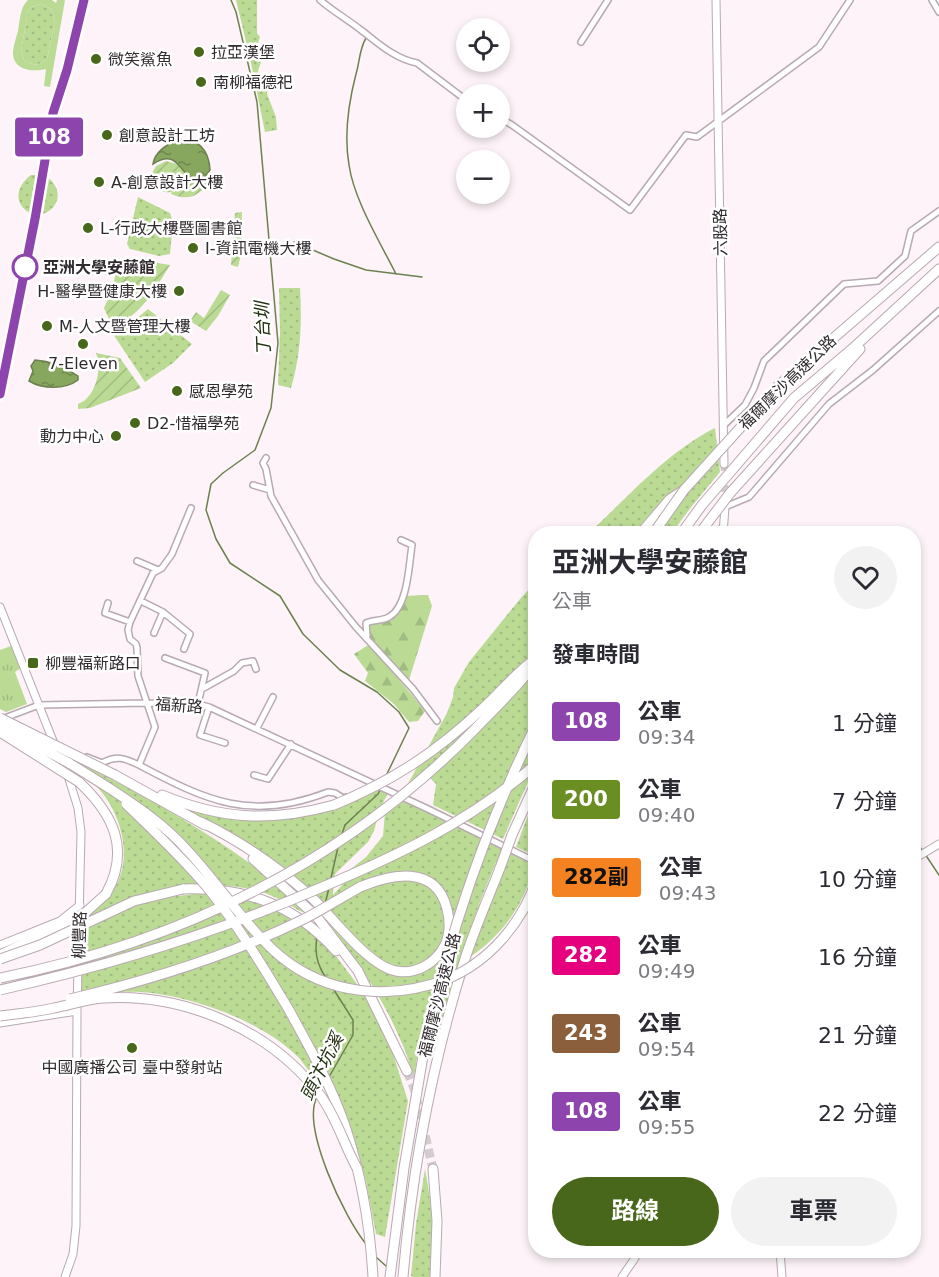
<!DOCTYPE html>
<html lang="zh-TW">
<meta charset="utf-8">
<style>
:root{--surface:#fff;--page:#f2f2f3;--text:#2b2b33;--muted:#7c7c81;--accent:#49671a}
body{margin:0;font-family:"DejaVu Sans","Noto Sans TC",sans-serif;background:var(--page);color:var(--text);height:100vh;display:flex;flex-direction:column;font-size:22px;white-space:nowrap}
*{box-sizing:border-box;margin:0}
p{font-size:20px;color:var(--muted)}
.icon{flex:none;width:33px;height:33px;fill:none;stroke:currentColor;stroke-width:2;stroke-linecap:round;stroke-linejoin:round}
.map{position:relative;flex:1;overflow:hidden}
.panel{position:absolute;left:528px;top:526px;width:393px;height:732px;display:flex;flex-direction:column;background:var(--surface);border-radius:24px;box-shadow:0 3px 9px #0003}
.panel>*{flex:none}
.badge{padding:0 12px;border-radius:4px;font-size:21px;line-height:39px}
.controls{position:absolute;left:456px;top:18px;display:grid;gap:12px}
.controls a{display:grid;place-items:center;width:54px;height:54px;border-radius:50%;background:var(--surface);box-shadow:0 3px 9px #0003;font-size:30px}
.map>.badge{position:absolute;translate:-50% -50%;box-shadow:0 0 0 3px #fff}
h2{padding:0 24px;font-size:22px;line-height:54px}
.round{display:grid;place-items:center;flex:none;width:63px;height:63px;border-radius:32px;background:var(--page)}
.summary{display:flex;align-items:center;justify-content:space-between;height:102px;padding:0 24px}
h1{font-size:28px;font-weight:700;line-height:45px}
.action{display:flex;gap:12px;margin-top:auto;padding:12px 24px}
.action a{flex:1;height:69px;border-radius:36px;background:var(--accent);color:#fff;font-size:24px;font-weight:700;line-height:69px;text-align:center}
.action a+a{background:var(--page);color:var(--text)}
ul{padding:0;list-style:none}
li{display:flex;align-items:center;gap:18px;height:78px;padding:0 24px}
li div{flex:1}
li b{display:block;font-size:22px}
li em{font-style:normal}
li .badge{min-width:66px;font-weight:700;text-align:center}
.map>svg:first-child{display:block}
.grass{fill:url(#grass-dots)}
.forest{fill:url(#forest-firs)}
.park{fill:url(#park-tufts)}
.garden{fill:url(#garden-furrows)}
.pitch{fill:#bbdb95;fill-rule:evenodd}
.water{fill:url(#water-ripples);stroke:#6d8150;stroke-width:1.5}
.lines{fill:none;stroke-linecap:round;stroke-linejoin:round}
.stream{stroke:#6d8150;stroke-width:1.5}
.tertiary-tunnel{stroke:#d4cbd0;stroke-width:7;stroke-dasharray:7 3.5;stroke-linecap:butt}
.motorway-tunnel{stroke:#d4cbd0;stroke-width:9;stroke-dasharray:9 4.5;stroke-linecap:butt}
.minor-casing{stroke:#b9a9b2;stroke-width:8}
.tertiary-casing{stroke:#b9a9b2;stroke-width:9}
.motorway-casing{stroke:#b9a9b2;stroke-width:11}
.minor{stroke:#fff;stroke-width:5}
.tertiary{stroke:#fff;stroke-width:7}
.motorway{stroke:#fff;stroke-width:9}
.motorway-bridge-casing{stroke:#b9a9b2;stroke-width:11;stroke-linecap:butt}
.motorway-bridge{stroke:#fff;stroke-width:9}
.line-casing{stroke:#fff;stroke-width:14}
.line{stroke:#8e44ad;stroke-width:9}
.poi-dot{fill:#49671a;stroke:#fff;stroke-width:2}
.stop-dot{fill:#fff;stroke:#8e44ad;stroke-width:3}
.labels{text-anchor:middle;stroke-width:5;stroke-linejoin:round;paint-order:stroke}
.poi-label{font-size:16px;fill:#312b2f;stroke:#fff;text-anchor:start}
.street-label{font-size:16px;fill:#312b2f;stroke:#fff}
.stop-label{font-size:16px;font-weight:bold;fill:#312b2f;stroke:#fff;text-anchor:start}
.water-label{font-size:18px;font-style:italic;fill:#233011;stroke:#fff}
</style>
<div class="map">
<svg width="939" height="1277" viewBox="0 0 939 1277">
<defs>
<pattern id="grass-dots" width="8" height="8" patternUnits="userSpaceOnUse" patternTransform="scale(1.5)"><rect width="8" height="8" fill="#bbdb95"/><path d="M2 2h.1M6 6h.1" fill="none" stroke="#a1bc81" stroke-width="1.8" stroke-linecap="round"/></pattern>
<pattern id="forest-firs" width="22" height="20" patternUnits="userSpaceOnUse" patternTransform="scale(1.5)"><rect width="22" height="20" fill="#bbdb95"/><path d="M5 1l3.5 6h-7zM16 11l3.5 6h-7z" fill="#a1bc81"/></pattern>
<pattern id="park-tufts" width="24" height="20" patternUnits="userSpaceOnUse" patternTransform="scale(1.5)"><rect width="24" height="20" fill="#bbdb95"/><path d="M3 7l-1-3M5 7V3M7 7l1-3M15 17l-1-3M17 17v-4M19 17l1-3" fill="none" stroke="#a1bc81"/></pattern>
<pattern id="garden-furrows" width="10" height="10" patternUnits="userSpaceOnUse" patternTransform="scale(1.5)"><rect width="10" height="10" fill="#bbdb95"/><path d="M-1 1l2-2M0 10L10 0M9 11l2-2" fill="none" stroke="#a1bc81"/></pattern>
<pattern id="water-ripples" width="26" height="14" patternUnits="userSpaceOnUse" patternTransform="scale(1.5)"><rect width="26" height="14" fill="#87a65e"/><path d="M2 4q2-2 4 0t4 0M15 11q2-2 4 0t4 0" fill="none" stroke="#6f874e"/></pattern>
</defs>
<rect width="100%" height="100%" fill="#fdf3f8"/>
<path class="grass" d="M236 0H257V33L260 37 257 46 262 59 258 71 264 78 269 82 267 94 276 117 277 130 265 132 250 58Z
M41 4 51 9 55 21 47 59C40 66 32 66 24 60L21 51 28 12 31 7Z
M31 175H38L30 213C13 204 16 186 31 175Z
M47 177C64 189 60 210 40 215Z
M138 197 170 213 173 222 170 254 159 256 130 249 127 244Z
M279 288H300C302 323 301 354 291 388L278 385 280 333Z
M148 309 192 344 173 363 145 382 113 334 130 324Z
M715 428 720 472 692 506 671 534H588C626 499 668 451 715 428Z
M535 583V766L503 839 433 805 436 784 424 772 405 789 447 713 453 697 454 688 469 662 520 599Z
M62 747 102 766 99 773C145 796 188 821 231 850 257 868 285 887 304 913 290 906 276 896 261 892 232 883 195 883 166 888L168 897 204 893 233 895 280 912 308 929 333 952 366 996 393 1054 408 1101 385 1237 376 1234 366 1182 354 1137 326 1066 316 1080C310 1073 305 1065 299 1058 262 1019 174 988 121 992 107 993 93 997 80 1000L82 919C91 911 103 903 110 894 136 863 122 812 96 786 88 779 77 774 68 768Z
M377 789 388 793 380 809 374 831 368 842 335 874 333 895 343 884 352 868 366 857 383 836 385 812 392 796 497 845 534 866C525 903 503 935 470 957L505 865 496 862 480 902 452 983 434 1054 418 1050 414 1078C410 1065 406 1051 400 1039 373 974 327 920 277 873L357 939 304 884 277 863 251 845 179 806 278 819 296 818 338 808 364 797Z
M535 797 536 852 535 856 516 847Z
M425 1169C432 1205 435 1240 431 1277H413L411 1276 416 1224Z"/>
<path class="forest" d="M428 595 432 606 409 680 369 637 366 629 369 624C395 622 394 618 404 596Z
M370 644 425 711 418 721 409 722 394 704 365 681 368 673 354 654Z"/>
<path class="park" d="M11 646 21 668 15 672 27 704 6 712 0 709V650Z"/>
<path class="garden" d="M166 161 177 164C186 172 191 186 205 180L209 182C198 197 188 201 171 194L172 192C160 194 152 187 151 175L156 166Z
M242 212 241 255 238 267 231 265 235 213Z
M127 258 170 265C153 293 143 312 113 328L104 308 113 287 117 265Z
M221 290 230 295 218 316 206 331 190 321 196 312 204 318Z
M96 353 120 358 141 388 90 408 78 409V404C95 399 103 368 96 353Z"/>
<path class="pitch" d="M28 0H52L56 3 57 0H65L50 87 44 86 46 69C34 72 14 71 13 54 13 47 16 38 18 31 20 20 20 7 28 0ZM41 4 51 9 55 21 47 59C40 66 32 66 24 60L21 51 28 12 31 7Z"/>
<path class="water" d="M178 139C198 138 209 150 210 170L202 181 191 179C178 167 175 150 153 164 155 151 167 145 178 139Z
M35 360C51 361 65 367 78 376V380C65 390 42 389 29 381L33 371 31 366Z"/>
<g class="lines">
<path class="stream" d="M231 0 236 12 257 102 278 343 271 408 255 450 223 473 211 484 206 510 216 539 230 563 280 596 303 634 340 670 377 692 399 712 409 728 386 776
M366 38C359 50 360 61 356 74 349 101 344 136 349 165 354 200 380 242 396 274
M294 242 334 259 366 270 422 277
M914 830V839L922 850
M342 834 345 825 378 794 381 788
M925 854 939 875
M331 878 338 847
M325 904 329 888
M317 938C314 953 317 965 326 978
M329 1077 353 1035V1020L334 990
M317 1097C301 1127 345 1219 366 1244
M376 1257 386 1266"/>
<path class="tertiary-tunnel" d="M724 464 725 501"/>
<path class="motorway-tunnel" d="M407 1071 414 1088 433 1169"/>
<defs>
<path id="minor" d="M320 0C334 12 347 19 361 30 378 43 395 59 417 63L466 100
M932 0 939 12
M581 42 608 0
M500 118 512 125 630 210 686 135 697 137 819 47 850 0
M724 425 745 405 754 388 764 361 844 284 878 281 905 256 911 231 939 211
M266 458 263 463 266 469 271 496 318 580 356 627 413 689 437 721
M253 485 270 490
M725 507 749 497 829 404 873 370 939 311
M718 534 723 526
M137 561 158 570
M141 601 163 612 190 634 184 649
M108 603 105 613 130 622
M154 633 163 612
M367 636 366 623C373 620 382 621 389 617 408 607 409 564 412 545L401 540
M165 658 205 673 198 704
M202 689 234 671 242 663 253 661 256 669
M209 707 200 735 225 743
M2 719 39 705 146 703 198 704 209 707 428 809 536 862
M257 728 273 697
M87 757 102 763C117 755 124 758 139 765L155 727 138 676 137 648 136 644 130 639 128 630 130 622 153 573 162 568 172 554 191 508
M139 765C207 801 251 822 328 792L335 793 343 798 347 797
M254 775 268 779 291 744"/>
<path id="tertiary" d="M716 0 724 464
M0 394 35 219 53 113 67 70 84 0
M723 534 725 507
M0 607 55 746
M914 859 939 844
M0 945 60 921 80 905
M0 1023 77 1011
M780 1251 782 1277
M65 1277 73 1254 76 1226 77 1011 81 832 78 808 68 776
M622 1277 635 1258 637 1251"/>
<path id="motorway" d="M778 386 939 247
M731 492 860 349
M640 534 670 499 684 490
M681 534 702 505 794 398 852 349 939 269
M69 763 109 788
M115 775 205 825
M79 782C113 814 131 849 106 894
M162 795C222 820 272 822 334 805
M201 822C240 841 275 865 307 893 330 913 367 966 396 971 416 975 436 963 445 945 450 934 450 921 447 909 436 864 391 874 360 887
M512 835 536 782
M253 859 317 917 358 971 407 1071
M183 889C245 887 294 904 336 951
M0 955 75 919
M289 1010C309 1047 330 1083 344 1123 361 1173 370 1224 373 1277
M433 1169 437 1221 435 1277
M390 1277 404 1168 423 1056
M403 1277C412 1171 432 1064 464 962 474 930 488 899 500 868"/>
</defs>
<use href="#minor" class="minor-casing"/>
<use href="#tertiary" class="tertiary-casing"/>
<use href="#motorway" class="motorway-casing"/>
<use href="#minor" class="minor"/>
<use href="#tertiary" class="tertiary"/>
<use href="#motorway" class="motorway"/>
<defs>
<path id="motorway-bridge" d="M653 534 684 490 778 386
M699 534 731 492
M0 718 115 775
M0 726 69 763
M0 732 79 782
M109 788C138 807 165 825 187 850 219 884 245 926 280 956 327 995 391 1001 447 979 489 962 522 923 536 881
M126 804C154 831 182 857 207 887 238 925 264 968 289 1010
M334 805C392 781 435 753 481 710 498 695 513 676 531 662
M500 868 512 835
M75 919 86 912 106 894
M0 959 40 945 134 901 183 889
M0 978C181 942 345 862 475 729 496 707 518 687 536 662
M0 990C111 965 216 933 320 888 399 855 471 821 536 764
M70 999C147 981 233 954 304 919 323 909 341 898 360 887
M0 1016C18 1014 36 1012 54 1008 70 1005 87 999 103 998 185 993 271 1030 320 1095 337 1118 344 1145 357 1168
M423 1056C430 1028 435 999 443 971 466 886 497 804 536 725"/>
</defs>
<use href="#motorway-bridge" class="motorway-bridge-casing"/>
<use href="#motorway-bridge" class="motorway-bridge"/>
</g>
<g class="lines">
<defs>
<path id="line" d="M0 394 35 219 53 113 67 70 84 0"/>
</defs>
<use href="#line" class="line-casing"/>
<use href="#line" class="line"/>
</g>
<g class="poi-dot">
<circle cx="199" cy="52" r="6"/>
<circle cx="96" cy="59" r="6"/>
<circle cx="201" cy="82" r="6"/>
<circle cx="107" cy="135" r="6"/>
<circle cx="99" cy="182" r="6"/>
<circle cx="88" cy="228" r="6"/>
<circle cx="193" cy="248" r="6"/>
<circle cx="179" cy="291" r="6"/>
<circle cx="47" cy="326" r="6"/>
<circle cx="83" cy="344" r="6"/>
<circle cx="177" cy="391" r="6"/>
<circle cx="135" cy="423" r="6"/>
<circle cx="116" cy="436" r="6"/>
<rect x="27" y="657" width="12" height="12" rx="3"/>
<circle cx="132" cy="1048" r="6"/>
</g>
<circle class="stop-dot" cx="25" cy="267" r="12"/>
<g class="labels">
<g class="poi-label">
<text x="211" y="58">拉亞漢堡</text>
<text x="108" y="65">微笑鯊魚</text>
<text x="213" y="88">南柳福德祀</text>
<text x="119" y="141">創意設計工坊</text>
<text x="111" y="188">A-創意設計大樓</text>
<text x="100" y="234">L-行政大樓暨圖書館</text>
<text x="205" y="254">I-資訊電機大樓</text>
<text x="167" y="297" text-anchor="end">H-醫學暨健康大樓</text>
<text x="59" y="332">M-人文暨管理大樓</text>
<text x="83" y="369" text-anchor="middle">7-Eleven</text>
<text x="189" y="397">感恩學苑</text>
<text x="147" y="429">D2-惜福學苑</text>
<text x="104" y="442" text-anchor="end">動力中心</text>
<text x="45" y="669">柳豐福新路口</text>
<text x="132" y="1073" text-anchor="middle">中國廣播公司 臺中發射站</text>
</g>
<g class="street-label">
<text transform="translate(720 232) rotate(-91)" y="6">六股路</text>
<text transform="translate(787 382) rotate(-44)" y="6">福爾摩沙高速公路</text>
<text transform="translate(179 705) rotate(4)" y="6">福新路</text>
<text transform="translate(79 935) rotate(-88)" y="6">柳豐路</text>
<text transform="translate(439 995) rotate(-76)" y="6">福爾摩沙高速公路</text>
</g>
<g class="stop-label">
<text x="43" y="273">亞洲大學安藤館</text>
</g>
<g class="water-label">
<text transform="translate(263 329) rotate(-92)" y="6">丁台圳</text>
<text transform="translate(322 1067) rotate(-63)" y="6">頭汴坑溪</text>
</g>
</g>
</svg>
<div class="controls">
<a><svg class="icon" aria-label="locate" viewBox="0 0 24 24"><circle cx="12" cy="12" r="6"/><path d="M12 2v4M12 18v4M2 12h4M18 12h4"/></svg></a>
<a>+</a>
<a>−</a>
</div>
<b class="badge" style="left:49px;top:137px;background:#8e44ad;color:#fff">108</b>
<section class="panel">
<div class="summary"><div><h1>亞洲大學安藤館</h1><p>公車</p></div><a class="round"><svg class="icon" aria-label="heart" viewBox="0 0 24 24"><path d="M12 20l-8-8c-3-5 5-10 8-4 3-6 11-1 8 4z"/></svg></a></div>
<h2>發車時間</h2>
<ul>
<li><span class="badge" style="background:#8e44ad;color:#fff">108</span><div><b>公車</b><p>09:34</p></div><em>1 分鐘</em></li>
<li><span class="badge" style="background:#6b8e23;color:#fff">200</span><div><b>公車</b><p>09:40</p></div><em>7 分鐘</em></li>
<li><span class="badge" style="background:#f58220;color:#111">282副</span><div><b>公車</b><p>09:43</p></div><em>10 分鐘</em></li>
<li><span class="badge" style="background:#e6007e;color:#fff">282</span><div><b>公車</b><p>09:49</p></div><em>16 分鐘</em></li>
<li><span class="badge" style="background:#8b5e3c;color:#fff">243</span><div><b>公車</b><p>09:54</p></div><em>21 分鐘</em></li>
<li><span class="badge" style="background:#8e44ad;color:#fff">108</span><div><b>公車</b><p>09:55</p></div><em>22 分鐘</em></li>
</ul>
<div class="action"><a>路線</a><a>車票</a></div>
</section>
</div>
